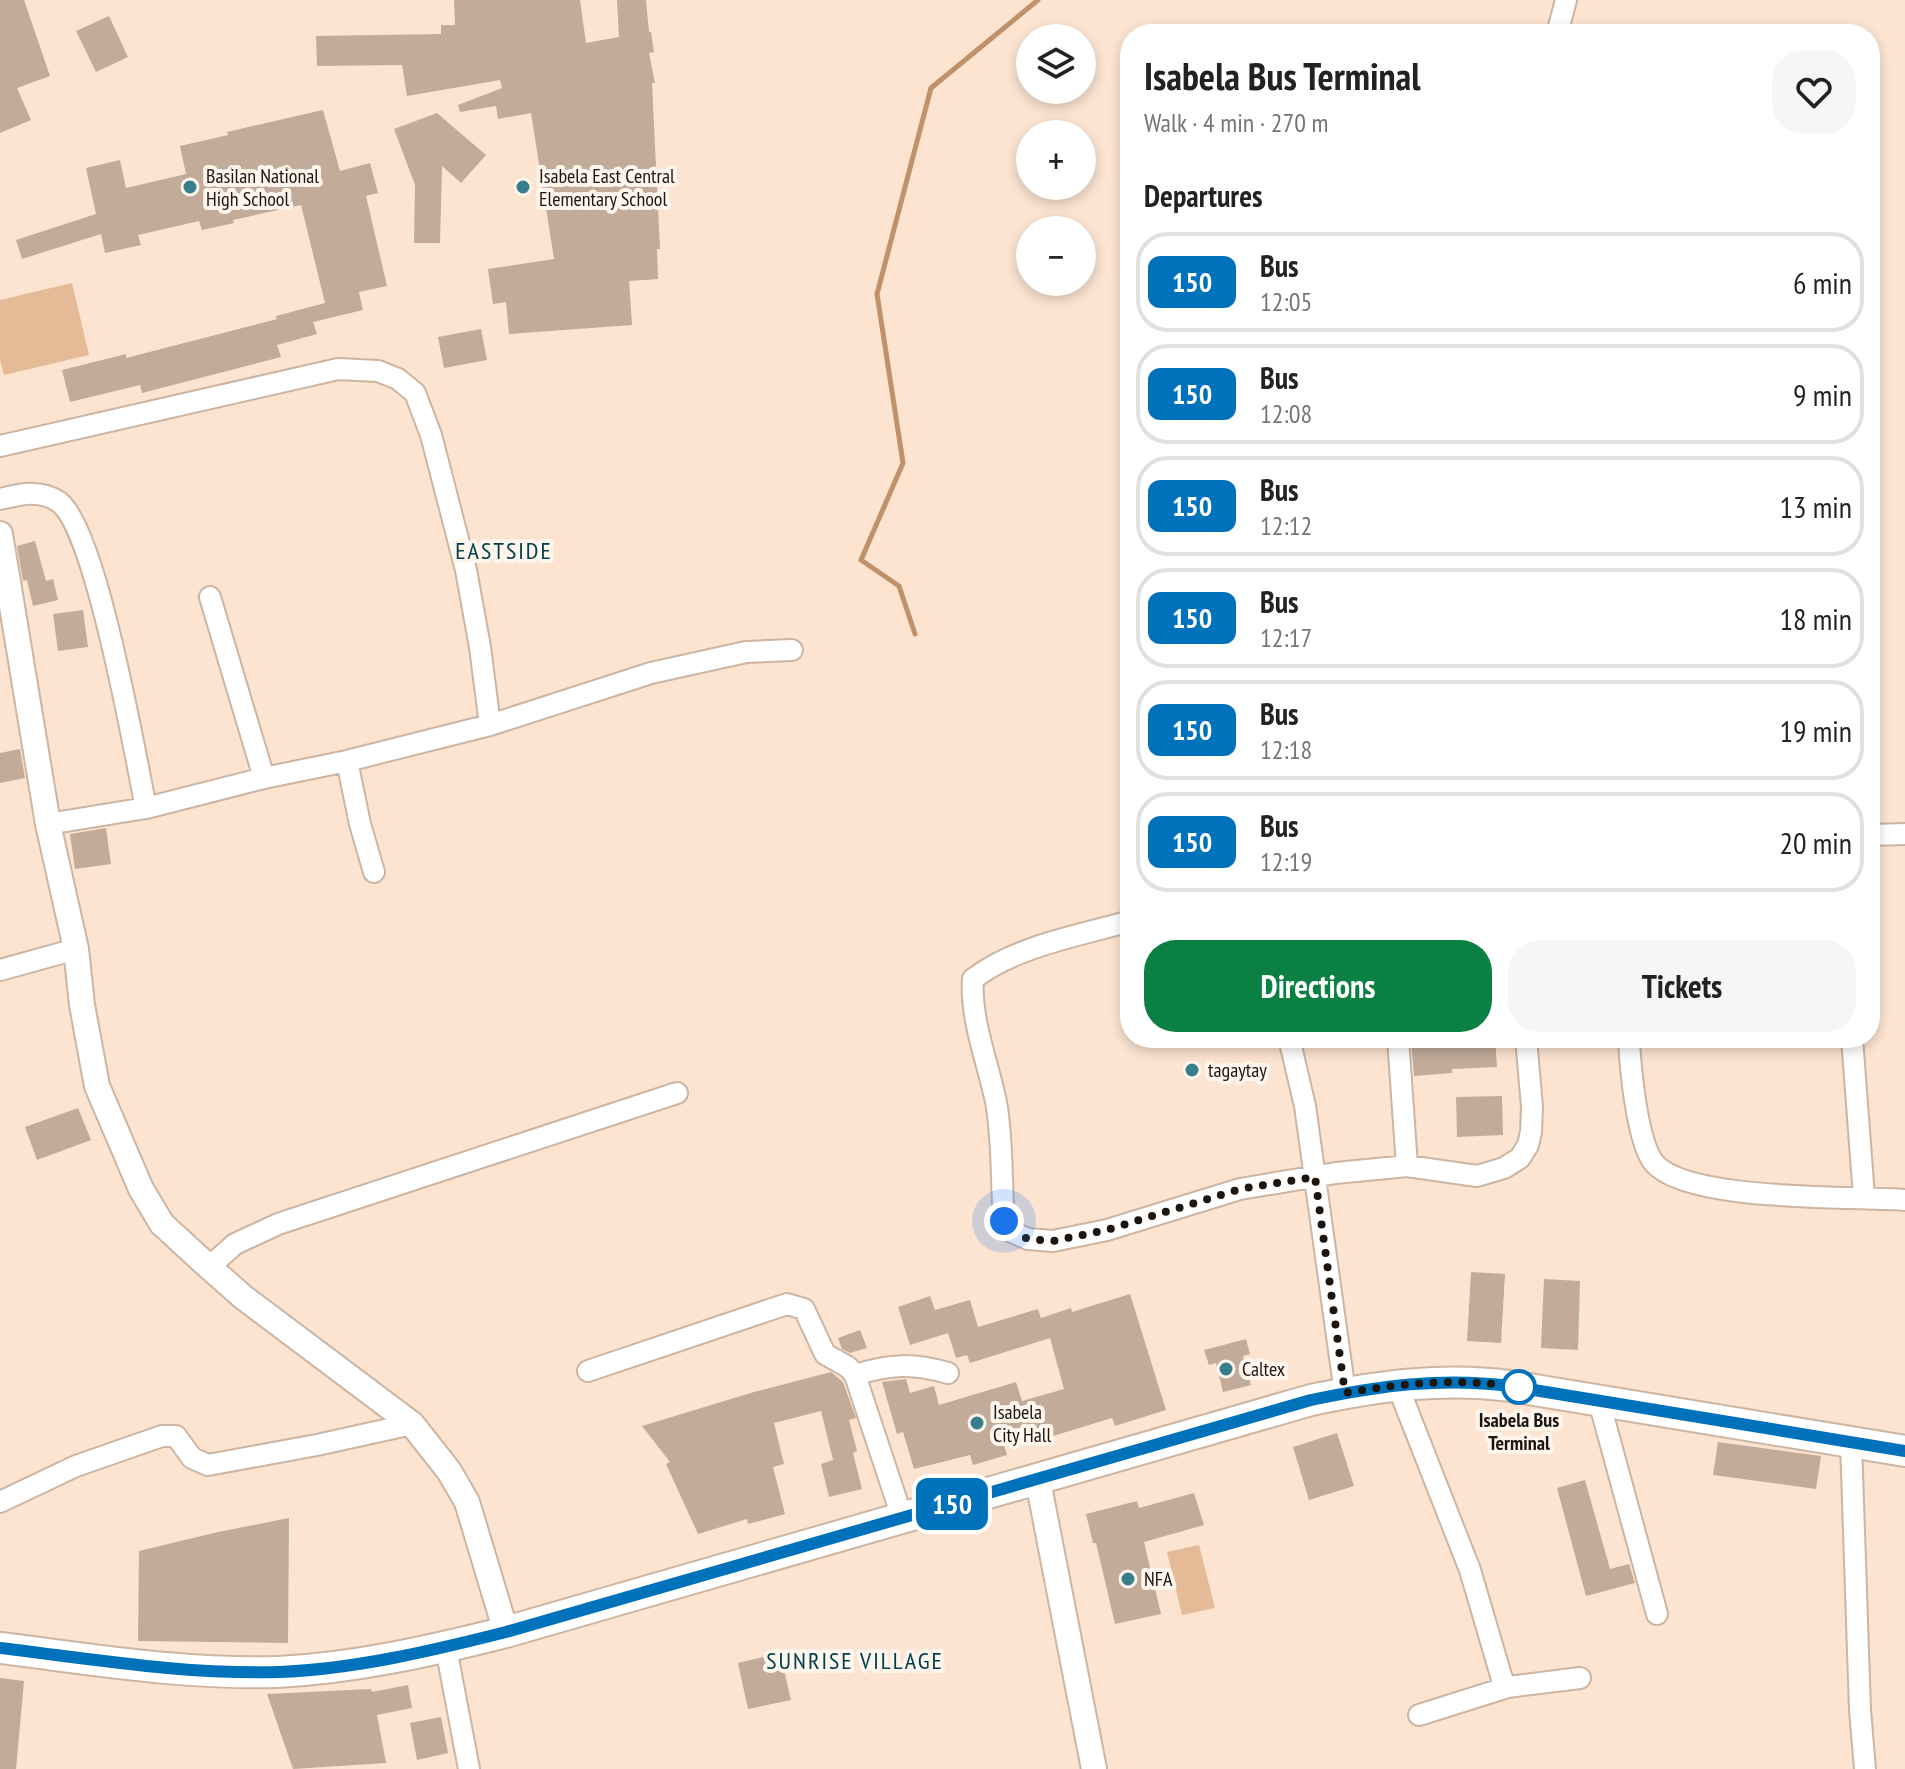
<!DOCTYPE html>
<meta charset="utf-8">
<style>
:root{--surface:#fff;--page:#f6f6f6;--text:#222;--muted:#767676;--line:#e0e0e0;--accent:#0b8043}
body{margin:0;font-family:"PT Sans Narrow",sans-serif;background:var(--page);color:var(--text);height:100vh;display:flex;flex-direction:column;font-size:30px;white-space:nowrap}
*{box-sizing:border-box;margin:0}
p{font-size:26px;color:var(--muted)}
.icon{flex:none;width:44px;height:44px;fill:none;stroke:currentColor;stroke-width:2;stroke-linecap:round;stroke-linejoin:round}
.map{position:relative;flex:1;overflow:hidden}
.side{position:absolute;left:1120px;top:24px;width:760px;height:1024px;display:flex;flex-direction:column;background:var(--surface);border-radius:32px;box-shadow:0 4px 12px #0003}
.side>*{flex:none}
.badge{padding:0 16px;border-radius:12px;font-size:28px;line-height:52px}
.buttons{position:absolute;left:1016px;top:24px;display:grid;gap:16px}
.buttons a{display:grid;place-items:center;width:80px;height:80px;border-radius:50%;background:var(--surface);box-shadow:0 4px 12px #0003;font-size:40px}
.you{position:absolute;width:40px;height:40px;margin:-20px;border:6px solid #fff;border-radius:50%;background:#1a73e8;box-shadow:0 0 0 12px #1a73e833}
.map>.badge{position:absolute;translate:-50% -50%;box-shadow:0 0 0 4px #fff}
h2{padding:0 24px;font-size:30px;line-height:72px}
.round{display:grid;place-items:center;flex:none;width:84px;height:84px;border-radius:32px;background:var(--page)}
.head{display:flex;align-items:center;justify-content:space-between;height:136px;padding:0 24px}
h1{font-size:38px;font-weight:600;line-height:60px}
.action{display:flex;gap:16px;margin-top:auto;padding:16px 24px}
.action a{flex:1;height:92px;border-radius:32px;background:var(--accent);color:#fff;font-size:32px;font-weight:600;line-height:92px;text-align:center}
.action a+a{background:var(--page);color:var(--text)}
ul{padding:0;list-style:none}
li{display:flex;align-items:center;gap:24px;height:100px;margin:0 16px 12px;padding:0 8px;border:4px solid var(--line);border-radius:32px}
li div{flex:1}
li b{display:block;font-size:30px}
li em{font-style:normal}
li .badge{min-width:88px;font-weight:700;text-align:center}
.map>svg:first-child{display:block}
.green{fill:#e5ba96}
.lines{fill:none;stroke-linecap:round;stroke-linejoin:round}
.stream{stroke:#c0926b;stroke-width:5}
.building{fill:#c2ab99}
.minor-casing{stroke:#ccb5a2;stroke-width:24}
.tertiary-casing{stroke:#ccb5a2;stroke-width:28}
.primary-casing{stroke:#ccb5a2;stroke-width:34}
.minor{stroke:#fff;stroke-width:20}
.tertiary{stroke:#fff;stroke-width:24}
.primary{stroke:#fff;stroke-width:30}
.line-casing{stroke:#fff;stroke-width:18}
.line{stroke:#0072bc;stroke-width:12}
.walk{stroke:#1d150e;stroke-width:8;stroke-dasharray:0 14.4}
.poi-dot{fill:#397e8b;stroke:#fef5ed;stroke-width:3}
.stop-dot{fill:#fff;stroke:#0072bc;stroke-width:4}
.labels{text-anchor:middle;stroke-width:8;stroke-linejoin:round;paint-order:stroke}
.poi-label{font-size:20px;fill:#1d150e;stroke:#fef5ed;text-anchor:start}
.stop-label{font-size:20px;font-weight:bold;fill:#1d150e;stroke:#fef5ed}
.quarter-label{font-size:24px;letter-spacing:2px;fill:#00404a;stroke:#fef5ed}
</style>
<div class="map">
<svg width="1905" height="1769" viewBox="0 0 1905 1769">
<rect width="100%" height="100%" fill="#fce4d1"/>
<path class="green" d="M72 283 89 355 4 375 0 360V300Z
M1199 1545 1215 1608 1182 1615 1167 1552Z"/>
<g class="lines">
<path class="stream" d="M915 634 899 586 861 560 903 463 877 294 931 88 1038 0"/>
</g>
<path class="building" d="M0 0H24L50 76 17 88 31 120 0 133Z
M454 0H580L586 43 619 37 617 0H646L649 32H651L654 52 649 53 655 83H652L660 249H657L658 279 629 281 632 325 509 334 506 302 493 304 488 269 554 259 531 113 498 119 496 106 460 112 458 105 502 88 500 80 407 96 402 65 317 66 316 36 441 34V25H455Z
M109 16 128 57 96 72 76 31Z
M323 110 340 171 370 163 378 193 366 196 387 286 359 292 363 310 313 322 317 334 277 345 281 357 142 393 140 385 70 402 62 370 126 354V358L277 319 276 316 325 303 301 205 233 220 234 223 202 230 199 221 138 235 141 245 105 253 101 234 22 259 16 240 96 214 86 168 120 160 126 188 186 174 180 146 228 135 227 132Z
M437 113 486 155 461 183 442 166 440 243H414L415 185 394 129Z
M481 329 487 360 444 368 438 337Z
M35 541 46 581 53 579 58 600 33 606 27 580 23 581 17 546Z
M83 610 88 647 58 651 53 614Z
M20 749 25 778 0 783V753Z
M106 828 111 864 75 869 70 834Z
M1446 1038H1495L1497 1067 1452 1069V1073L1414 1076 1411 1040Z
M1502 1096 1503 1135 1457 1137 1456 1097Z
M78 1108 91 1140 37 1160 25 1127Z
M1471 1272 1505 1274 1501 1343 1467 1341Z
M1544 1279 1580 1281 1578 1350 1541 1348Z
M1130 1294 1166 1410 1115 1426 1112 1418 1053 1436 1051 1431 1004 1445 1007 1455 973 1465 970 1455 914 1469 903 1432 897 1434 882 1382 906 1379 910 1393 934 1386 939 1405 1016 1382 1022 1401 1064 1389 1050 1338 970 1363 967 1355 956 1358 948 1333 910 1345 898 1307 930 1296 935 1310 970 1300 978 1327 1038 1309 1041 1318 1071 1308 1072 1312Z
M860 1330 867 1348 850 1353 842 1349 838 1338Z
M1246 1339 1250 1354 1243 1356 1251 1385 1223 1392 1216 1363 1209 1365 1204 1350Z
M831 1372 843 1382 856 1418 849 1420 857 1451 853 1453 862 1489 829 1497 821 1464 833 1460 821 1411 774 1423 784 1464 773 1467 785 1514 748 1524 747 1519 698 1534 666 1464 670 1462 642 1426 754 1392Z
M1337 1433 1354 1486 1309 1500 1293 1447Z
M1718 1442 1821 1456 1816 1489 1713 1475Z
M1585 1480 1610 1569 1629 1564 1635 1583 1586 1596 1557 1488Z
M1194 1493 1204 1525 1144 1542 1161 1614 1115 1624 1096 1543H1093L1086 1514 1137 1501 1139 1508Z
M289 1518 288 1643 138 1641 139 1551 218 1532Z
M780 1653 791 1700 748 1709 738 1663Z
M0 1678 24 1681 16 1769H0Z
M408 1685 412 1708 377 1715 386 1763 293 1769 267 1694 371 1689 372 1692Z
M441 1717 448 1753 417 1760 410 1723Z"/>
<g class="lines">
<defs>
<path id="minor" d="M1557 34 1566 0
M0 446 338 369 378 371 398 379 415 393 431 435 466 570 480 647 490 725
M0 499C21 494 40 489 59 502 96 529 135 754 146 808
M210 597 264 778
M347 761 360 824 374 872
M48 824 146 808 264 778 347 761 490 725 651 673 746 652 792 650
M1870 835 1905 834
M1130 921C1078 936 1016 946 973 979 970 1019 988 1063 996 1102 1003 1140 1001 1183 1004 1221L1012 1232 1028 1239 1053 1241 1107 1230 1240 1189 1336 1173 1407 1166 1477 1176 1504 1168 1520 1158 1528 1145 1531 1132 1532 1107 1526 1038
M0 970 76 949
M1289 1038 1305 1106 1345 1393
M1398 1038 1407 1166
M1629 1038C1630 1066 1637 1142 1654 1163 1687 1202 1852 1196 1905 1200
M1852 1038 1864 1197
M209 1267 235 1244 278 1224 677 1093
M588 1371 787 1304 804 1309 825 1354 848 1367 855 1375 902 1517
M855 1375C891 1364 912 1363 948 1373
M1397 1384 1470 1570 1502 1679 1508 1687
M1599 1401 1657 1614
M1851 1442 1860 1710 1865 1769
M0 1502 76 1466 162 1436H176L192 1458 208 1465 317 1445 412 1424
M446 1648 469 1769
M1419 1715 1508 1687 1580 1678"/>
<path id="tertiary" d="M0 534 48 824 76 949 82 1005 97 1086 141 1189 162 1224 209 1267 243 1297 412 1424 449 1471 467 1502 506 1632
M1038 1481 1094 1769"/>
<path id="primary" d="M0 1648C91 1659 186 1675 278 1672 355 1668 431 1651 506 1632L1311 1400C1378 1386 1442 1377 1510 1386L1905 1451"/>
</defs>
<use href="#minor" class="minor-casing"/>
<use href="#tertiary" class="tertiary-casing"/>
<use href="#primary" class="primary-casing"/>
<use href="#minor" class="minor"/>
<use href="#tertiary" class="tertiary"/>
<use href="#primary" class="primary"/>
</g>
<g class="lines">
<defs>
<path id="line" d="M0 1648C92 1659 186 1675 279 1672 355 1669 431 1651 506 1632L1311 1400C1378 1386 1442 1377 1510 1386L1905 1451"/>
</defs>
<use href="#line" class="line-casing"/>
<use href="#line" class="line"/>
<path class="walk" d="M1004 1221 1012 1232 1028 1239 1053 1241 1107 1230 1240 1189 1315 1177 1345 1393C1404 1383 1459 1378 1519 1387"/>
</g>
<g class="poi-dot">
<circle cx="190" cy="187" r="8"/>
<circle cx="523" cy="187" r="8"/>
<circle cx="1192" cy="1070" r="8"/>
<circle cx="1226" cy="1369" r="8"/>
<circle cx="977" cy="1423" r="8"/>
<circle cx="1128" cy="1579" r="8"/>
</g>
<circle class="stop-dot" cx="1519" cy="1387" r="16"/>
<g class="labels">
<g class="poi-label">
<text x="206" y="183">Basilan National<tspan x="206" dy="23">High School</tspan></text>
<text x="539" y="183">Isabela East Central<tspan x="539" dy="23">Elementary School</tspan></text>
<text x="1208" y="1077">tagaytay</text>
<text x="1242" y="1376">Caltex</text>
<text x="993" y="1419">Isabela<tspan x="993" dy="23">City Hall</tspan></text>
<text x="1144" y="1586">NFA</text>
</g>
<g class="stop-label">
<text x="1519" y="1427">Isabela Bus<tspan x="1519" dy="23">Terminal</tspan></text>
</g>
<g class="quarter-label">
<text x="504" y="559">EASTSIDE</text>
<text x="855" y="1669">SUNRISE VILLAGE</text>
</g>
</g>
</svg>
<div class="buttons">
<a><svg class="icon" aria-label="layers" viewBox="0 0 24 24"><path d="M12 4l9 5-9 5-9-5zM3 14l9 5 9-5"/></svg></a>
<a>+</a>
<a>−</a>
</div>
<div class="you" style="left:1004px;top:1221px"></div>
<b class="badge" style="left:952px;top:1504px;background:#0072bc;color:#fff">150</b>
<section class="side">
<div class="head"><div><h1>Isabela Bus Terminal</h1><p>Walk · 4 min · 270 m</p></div><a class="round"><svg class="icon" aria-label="heart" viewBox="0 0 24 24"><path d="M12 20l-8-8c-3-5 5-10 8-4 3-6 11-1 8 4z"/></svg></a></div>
<h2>Departures</h2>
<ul>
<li><span class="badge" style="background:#0072bc;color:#fff">150</span><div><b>Bus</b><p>12:05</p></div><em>6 min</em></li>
<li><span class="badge" style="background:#0072bc;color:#fff">150</span><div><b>Bus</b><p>12:08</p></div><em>9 min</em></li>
<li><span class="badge" style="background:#0072bc;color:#fff">150</span><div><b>Bus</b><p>12:12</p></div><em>13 min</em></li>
<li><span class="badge" style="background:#0072bc;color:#fff">150</span><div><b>Bus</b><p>12:17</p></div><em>18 min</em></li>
<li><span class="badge" style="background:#0072bc;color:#fff">150</span><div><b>Bus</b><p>12:18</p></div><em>19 min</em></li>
<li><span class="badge" style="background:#0072bc;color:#fff">150</span><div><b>Bus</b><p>12:19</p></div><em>20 min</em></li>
</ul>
<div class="action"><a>Directions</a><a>Tickets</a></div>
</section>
</div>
